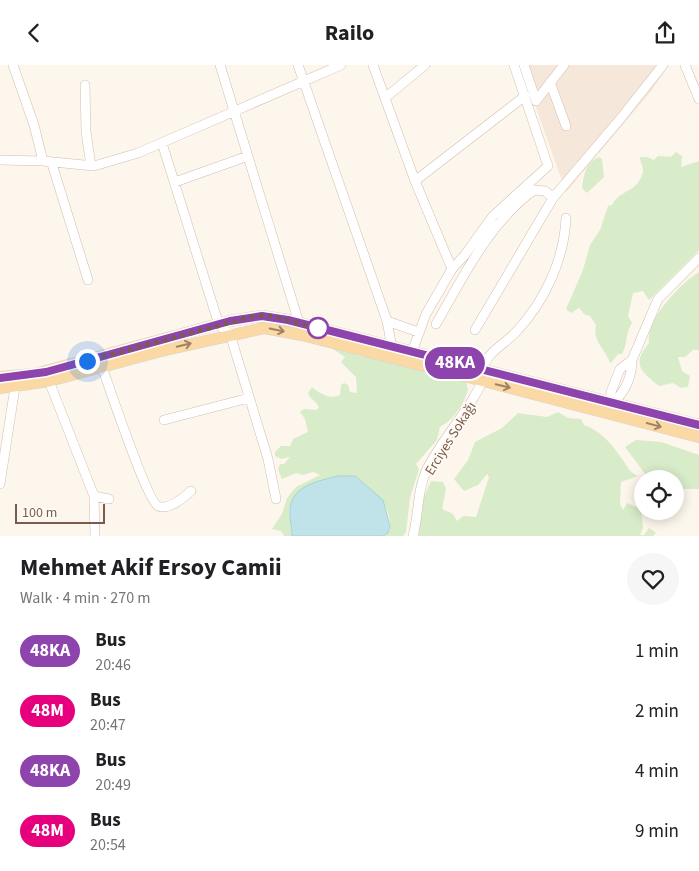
<!DOCTYPE html>
<meta charset="utf-8">
<style>
:root{--surface:#fff;--page:#f6f6f6;--text:#202124;--muted:#757577}
body{margin:0;font-family:"Source Sans 3",sans-serif;background:var(--page);color:var(--text);height:100vh;display:flex;flex-direction:column;font-size:19px;white-space:nowrap}
*{box-sizing:border-box;margin:0}
p{font-size:16px;color:var(--muted)}
.icon{flex:none;width:28px;height:28px;fill:none;stroke:currentColor;stroke-width:2;stroke-linecap:round;stroke-linejoin:round}
.map{position:relative;height:471px;overflow:hidden}
.sheet{display:flex;flex-direction:column;background:var(--surface);flex:1}
.sheet>*{flex:none}
.badge{padding:0 10px;border-radius:16px;font-size:18px;line-height:32px}
.controls{position:absolute;left:634px;top:405px;display:grid;gap:10px}
.controls a{display:grid;place-items:center;width:50px;height:50px;border-radius:50%;background:var(--surface);box-shadow:0 2px 12px #0003;font-size:25px}
.scale{position:absolute;left:15px;bottom:12px;width:90px;box-sizing:border-box;padding-left:5px;border:2px solid #7a5c4d;border-top:0;font-size:14px;line-height:18px;white-space:nowrap;color:#7a5c4d;-webkit-text-stroke:4px #fffaf3;paint-order:stroke}
.you{position:absolute;width:25px;height:25px;margin:-12px;border:4px solid #fff;border-radius:50%;background:#1a73e8;box-shadow:0 0 0 8px #1a73e833}
.map>.badge{position:absolute;translate:-50% -50%;box-shadow:0 0 0 2px #fff}
.round{display:grid;place-items:center;flex:none;width:52px;height:52px;border-radius:26px;background:var(--page)}
.headline{display:flex;align-items:center;justify-content:space-between;height:85px;padding:0 20px}
h1{font-size:24px;font-weight:700;line-height:38px}
ul{padding:0;list-style:none}
li{display:flex;align-items:center;gap:15px;height:60px;padding:0 20px}
li div{flex:1}
li b{display:block;font-size:19px}
li em{font-style:normal}
li .badge{min-width:55px;font-weight:700;text-align:center}
header{display:flex;justify-content:space-between;align-items:center;height:65px;padding:0 20px;background:var(--surface);font-size:22px;font-weight:700}
.map>svg:first-child{display:block}
.residential{fill:#f5e8da}
.green{fill:#d8ecc9}
.water{fill:#bfe3e8;stroke:#a5d3da}
.lines{fill:none;stroke-linecap:round;stroke-linejoin:round}
.minor-casing{stroke:#d1beb0;stroke-width:10}
.major-casing{stroke:#dad1cd;stroke-width:12}
.minor{stroke:#fff;stroke-width:9}
.major{stroke:#fbd9a5;stroke-width:11}
.oneway{stroke:#a18267}
.line-casing{stroke:#fff;stroke-width:11}
.line{stroke:#8e44ad;stroke-width:8}
.walk{stroke:#7a5c4d;stroke-width:5;stroke-dasharray:0 9}
.stop-dot{fill:#fff;stroke:#8e44ad;stroke-width:2.5}
.labels{text-anchor:middle;stroke-width:4;stroke-linejoin:round;paint-order:stroke}
.street-label{font-size:14px;fill:#7a5c4d;stroke:#fffaf3}
</style>
<header><svg class="icon" aria-label="back" viewBox="0 0 24 24"><path d="M15 5l-7 7 7 7"/></svg>Railo<svg class="icon" aria-label="share" viewBox="0 0 24 24"><path d="M12 15V3M7 8l5-5 5 5M5 13v7h14v-7"/></svg></header>
<div class="map">
<svg width="699" height="471" viewBox="0 0 699 471">
<rect width="100%" height="100%" fill="#fdf6ec"/>
<path class="residential" d="M521 0H669L652 25 566 127Z"/>
<path class="green" d="M676 87 682 91 681 102 699 96V185L649 235 643 226 633 228 628 251 632 258C625 268 628 278 622 289H618L612 297 610 298C605 283 592 277 596 260L590 251 584 249 579 243 571 248 566 244 583 205 590 180 600 165 608 141 612 140C621 123 637 129 643 107 644 103 640 97 640 92H647L654 95 658 91 671 92Z
M599 92 602 94 604 112 587 128 582 123C584 110 585 98 599 92Z
M699 207V285H693L685 292H678L682 306 690 311 688 322 681 323 673 318 659 321C641 306 631 300 649 278 645 255 681 218 699 207Z
M337 283 359 291 382 294 466 317 468 324C464 340 454 354 440 362L437 375 416 399 419 404 410 433 406 467 403 471H383L390 465C391 437 373 428 355 411H338L289 445 292 471H284L281 466 272 464 282 449 287 433 296 422 320 410 313 407 303 410 296 408 282 414 278 404 280 399H284L290 392 281 394 275 391V387L281 381H290L293 374 308 367 305 354 300 347 304 344 316 345 319 343C317 336 310 335 308 328L312 322C320 328 328 335 340 330L341 320 344 318 348 320 350 327 357 328 356 312 341 297 345 292 333 284Z
M558 347 568 353 581 354 584 360C601 366 612 379 622 394 629 403 627 405 638 411L621 417 620 439 623 445 627 438 641 444 643 463 640 470H644L649 463 656 468 653 471H419L422 436 431 416 443 417 446 424 442 444 453 449 457 456 463 451 476 452 489 412 487 409 478 420 464 426 454 414 468 395 475 377 502 363 518 348 547 352Z
M636 375 661 377 699 390V424H675V414H649L625 382Z"/>
<path class="water" d="M338 411H355L383 435 390 461 388 468 383 471H292C292 462 289 452 290 444 292 420 319 416 338 411Z"/>
<g class="lines">
<defs>
<path id="minor" d="M13 0 34 60 43 96
M220 0 299 258
M298 0 387 256 392 283
M373 0 415 116 452 204
M524 0 536 36 564 0
M685 0 699 34
M550 17 566 61
M85 20 86 67 91 101
M385 33 425 0
M162 78 219 260 230 269 268 394 276 434
M0 95 43 96 94 101 138 88 341 0
M52 99 88 215
M415 116 525 31
M175 117 248 91
M387 256 418 267
M436 259C464 211 488 159 534 125L545 126 553 133
M475 265 553 133 621 53 663 0
M412 287 426 249 452 204 464 191 493 151 548 101 514 0
M632 295 658 234 699 193
M102 302C109 321 147 436 158 441 169 446 184 432 191 426
M49 316 94 431 95 471
M610 343 611 327 620 304 632 295C632 312 625 328 612 338
M164 355 249 333
M0 419 15 322
M94 431 109 434
M413 471C419 449 417 425 427 404 445 369 473 342 487 306L484 300C489 286 506 278 516 267 545 236 564 195 566 153"/>
<path id="major" d="M0 312 35 309 230 256 262 251 288 255 699 360
M0 323 49 316 161 286 264 263 302 270 484 316 699 372"/>
</defs>
<use href="#minor" class="minor-casing"/>
<use href="#major" class="major-casing"/>
<use href="#minor" class="minor"/>
<use href="#major" class="major"/>
</g>
<defs><path id="oneway-shaft" d="M-6 0H5M1.5-3L5.5 0L1.5 3" fill="none" stroke-width="1.6" stroke-linecap="round" stroke-linejoin="round" transform="scale(1.25)"/></defs>
<g class="oneway">
<use href="#oneway-shaft" transform="translate(277 265) rotate(11)"/>
<use href="#oneway-shaft" transform="translate(184 280) rotate(-14)"/>
<use href="#oneway-shaft" transform="translate(503 321) rotate(14)"/>
<use href="#oneway-shaft" transform="translate(654 360) rotate(15)"/>
</g>
<g class="lines">
<defs>
<path id="line" d="M0 313 46 307 230 256 262 251 288 255 699 360"/>
</defs>
<use href="#line" class="line-casing"/>
<use href="#line" class="line"/>
<path class="walk" d="M87 296 254 251H271L318 263"/>
</g>
<circle class="stop-dot" cx="318" cy="263" r="10"/>
<g class="labels">
<g class="street-label">
<text transform="translate(450 373) rotate(-58)" y="5">Erciyes Sokağı</text>
</g>
</g>
</svg>
<div class="controls">
<a><svg class="icon" aria-label="locate" viewBox="0 0 24 24"><circle cx="12" cy="12" r="6"/><path d="M12 2v4M12 18v4M2 12h4M18 12h4"/></svg></a>
</div>
<div class="scale">100 m</div>
<div class="you" style="left:87px;top:296px"></div>
<b class="badge" style="left:455px;top:298px;background:#8e44ad;color:#fff">48KA</b>
</div>
<section class="sheet">
<div class="headline"><div><h1>Mehmet Akif Ersoy Camii</h1><p>Walk · 4 min · 270 m</p></div><a class="round"><svg class="icon" aria-label="heart" viewBox="0 0 24 24"><path d="M12 20l-8-8c-3-5 5-10 8-4 3-6 11-1 8 4z"/></svg></a></div>
<ul>
<li><span class="badge" style="background:#8e44ad;color:#fff">48KA</span><div><b>Bus</b><p>20:46</p></div><em>1 min</em></li>
<li><span class="badge" style="background:#e6007e;color:#fff">48M</span><div><b>Bus</b><p>20:47</p></div><em>2 min</em></li>
<li><span class="badge" style="background:#8e44ad;color:#fff">48KA</span><div><b>Bus</b><p>20:49</p></div><em>4 min</em></li>
<li><span class="badge" style="background:#e6007e;color:#fff">48M</span><div><b>Bus</b><p>20:54</p></div><em>9 min</em></li>
</ul>
</section>
